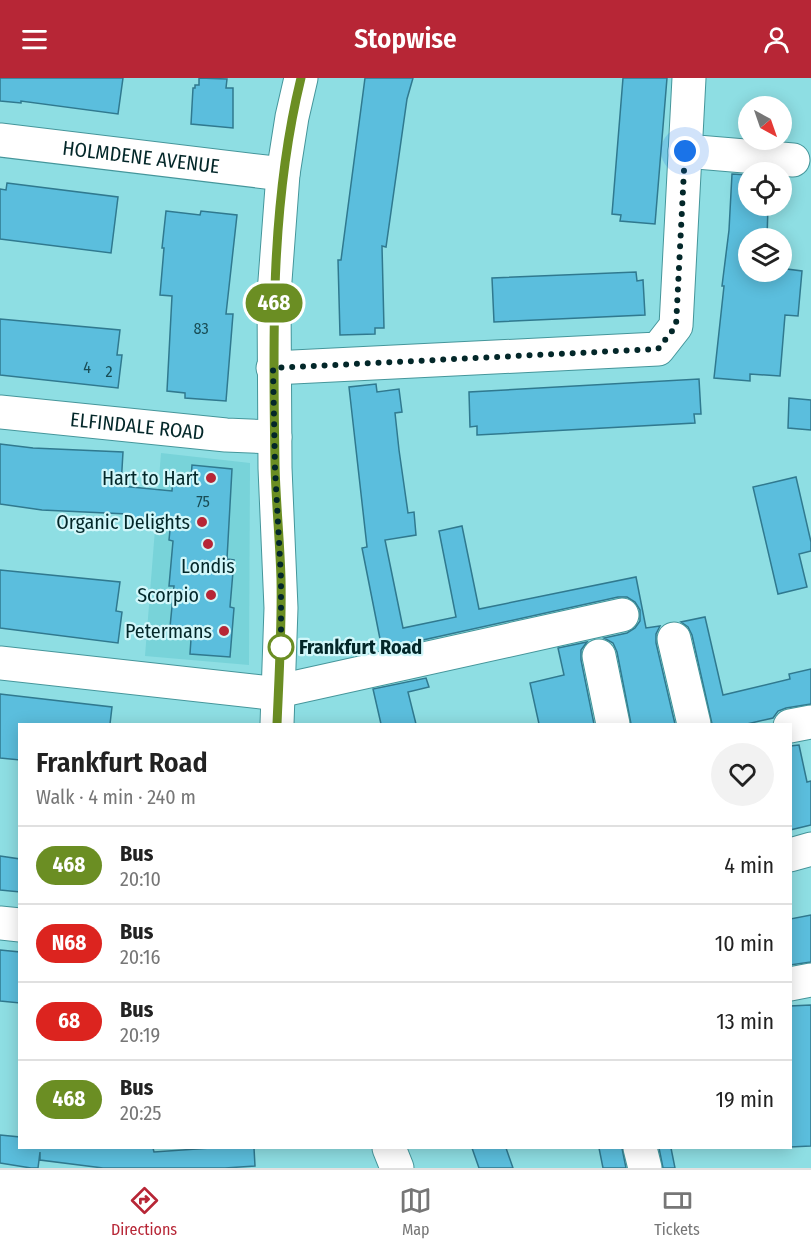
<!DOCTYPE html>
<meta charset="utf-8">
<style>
:root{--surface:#fff;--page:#f2f2f2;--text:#222;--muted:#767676;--line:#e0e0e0;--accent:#b72636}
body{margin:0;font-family:"Fira Sans Condensed",sans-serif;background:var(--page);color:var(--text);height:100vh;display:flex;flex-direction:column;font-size:22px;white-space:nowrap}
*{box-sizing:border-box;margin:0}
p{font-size:20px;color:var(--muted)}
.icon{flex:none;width:33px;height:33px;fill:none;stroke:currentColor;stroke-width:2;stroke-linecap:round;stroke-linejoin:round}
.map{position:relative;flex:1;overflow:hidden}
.panel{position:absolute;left:18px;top:645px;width:774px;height:426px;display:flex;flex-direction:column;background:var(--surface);border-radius:0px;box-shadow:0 3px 15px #0003}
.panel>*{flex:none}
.badge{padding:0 12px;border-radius:20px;font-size:21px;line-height:39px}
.needle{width:39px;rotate:140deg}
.fabs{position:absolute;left:738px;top:18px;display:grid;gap:12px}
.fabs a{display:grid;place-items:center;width:54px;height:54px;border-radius:50%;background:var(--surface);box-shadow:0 3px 15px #0003;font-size:30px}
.you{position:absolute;width:30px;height:30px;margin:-15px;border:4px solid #fff;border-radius:50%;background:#1a73e8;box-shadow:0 0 0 9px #1a73e833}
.map>.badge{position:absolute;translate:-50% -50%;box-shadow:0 0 0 3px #fff}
.round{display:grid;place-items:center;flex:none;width:63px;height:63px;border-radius:32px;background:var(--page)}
.head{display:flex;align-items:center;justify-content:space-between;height:102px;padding:0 18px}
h1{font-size:28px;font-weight:600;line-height:45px}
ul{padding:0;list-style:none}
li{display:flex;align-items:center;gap:18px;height:78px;padding:0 18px;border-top:2px solid var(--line)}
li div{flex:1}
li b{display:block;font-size:22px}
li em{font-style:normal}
li .badge{min-width:66px;font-weight:700;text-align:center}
header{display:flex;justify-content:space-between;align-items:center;height:78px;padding:0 18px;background:var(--accent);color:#fff;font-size:27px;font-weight:600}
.tabs{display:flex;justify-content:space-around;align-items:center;height:84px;border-top:2px solid var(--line);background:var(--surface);font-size:16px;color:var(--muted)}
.tabs a{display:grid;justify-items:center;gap:3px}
.tabs .on{color:var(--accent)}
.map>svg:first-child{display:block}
.built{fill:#78d3d9}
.building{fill:#5bbedd;stroke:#30798f;stroke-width:1.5}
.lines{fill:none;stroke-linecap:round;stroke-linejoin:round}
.minor-casing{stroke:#45969b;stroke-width:35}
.major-casing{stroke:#45969b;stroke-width:35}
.minor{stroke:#fff;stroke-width:33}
.major{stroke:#fff;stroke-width:33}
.line-casing{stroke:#fff;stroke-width:14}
.line{stroke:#6b8e23;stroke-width:9}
.walk{stroke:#032729;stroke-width:6;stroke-dasharray:0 10.8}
.poi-dot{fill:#b72636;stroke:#d1f7fa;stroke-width:2}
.stop-dot{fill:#fff;stroke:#6b8e23;stroke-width:3}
.labels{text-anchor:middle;stroke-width:4.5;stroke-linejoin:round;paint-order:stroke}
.number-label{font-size:16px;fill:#194d56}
.street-label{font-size:20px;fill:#032729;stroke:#d1f7fa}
.poi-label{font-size:20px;fill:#032729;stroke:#d1f7fa;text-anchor:end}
.stop-label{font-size:20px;font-weight:bold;fill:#032729;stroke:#d1f7fa;text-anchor:start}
</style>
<header><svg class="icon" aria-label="menu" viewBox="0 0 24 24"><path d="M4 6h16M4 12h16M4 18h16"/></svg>Stopwise<svg class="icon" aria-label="person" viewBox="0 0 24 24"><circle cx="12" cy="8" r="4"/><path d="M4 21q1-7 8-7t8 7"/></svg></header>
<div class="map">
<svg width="811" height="1090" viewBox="0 0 811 1090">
<rect width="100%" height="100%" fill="#8edee3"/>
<path class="built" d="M161 375 250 385 249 587 145 578Z"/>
<path class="building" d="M0 0H123L118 36 21 23V25L0 23Z
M199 0 227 1 226 10H233V50L191 46 193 10H195V7H199Z
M365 0H413L407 21 386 169 382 168 384 250H375V256L340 257 338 182H341Z
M623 0H667L655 146 620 143 621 137 612 136Z
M732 96 748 97V128H768L767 160H748V194H782V177L788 178 787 191 802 193 798 238 785 237 780 298 750 296V303L714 300 724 208H722L729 152Z
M7 105 118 119 111 175 0 161V111L6 112Z
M166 133 200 137 201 133 237 137 226 236H233L226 323 185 320V315L167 313 172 218 160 217 164 170H162Z
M636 194 637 203 643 202 645 237 494 244 492 200Z
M0 241 120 252 117 277H122L118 310 0 297Z
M699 301 701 336H694L695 345 477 357V348L470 349 469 314Z
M376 306 377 314 399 311 402 334 395 335 399 372 408 435 414 434 416 457 385 462 403 550 456 539 439 453 462 448 479 531 636 499 646 550 660 548 656 556V565L675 646H631L617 574 613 565 604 560 627 555 635 550 640 543V532L635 524 627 519H618L382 571 362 470 367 469 349 309Z
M789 320 811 322V352L788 350Z
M0 366 33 370 123 374 121 408 172 413 173 400 191 401 192 387 232 391 227 481 234 482 230 529 234 530 230 579 190 576 191 561 169 559 174 508H169L173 463 169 462 170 452 126 448 127 436 42 432 0 426Z
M796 399 811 464V473L799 476 807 509 778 516 753 409Z
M0 492 120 504 116 533 122 534 118 565 0 550Z
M705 539 723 617 790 601 789 596 811 591V626L786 630 778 633 773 640 747 646H712L692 557 688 549 681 544Z
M587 564 581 572V582L594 646H539L530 605 564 597 558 570Z
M426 600 429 609 408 614 416 646H381L373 611Z
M0 616 112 629 110 646H20V682L0 680Z
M799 667 807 704 811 703V747L790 752V668Z
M0 778 20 781V814L0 812Z
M811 837V884L790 887V841Z
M0 872 20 874V925L0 923Z
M811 927V1068L790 1069V928Z
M0 1057 20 1059V1070H153L154 1074 211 1070H254L255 1088 225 1090H103L40 1082V1074L38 1090H31L0 1085Z
M472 1070H506L513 1090H479Z
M599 1070H622L626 1090H603Z
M659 1070H671L675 1090H663Z"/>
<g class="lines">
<defs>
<g id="minor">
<path id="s1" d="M0 62 283 96"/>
<path d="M685 73 793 82"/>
<path d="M273 290 658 271 676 248 689 0"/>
<path id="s2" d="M0 334 226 357 275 359"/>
<path d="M674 561 694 646"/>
<path d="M599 578 613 646"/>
<path d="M0 585 270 615 622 537"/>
<path d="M790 648 811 644"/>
<path d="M790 777 811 771"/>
<path d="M0 845 20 847"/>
<path d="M790 906 811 902"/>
<path d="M640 1070 645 1090"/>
</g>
<path id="major" d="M277 646 281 530 275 390 274 216 283 96 292 39 301 0
M389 1070 397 1090"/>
</defs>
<use href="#minor" class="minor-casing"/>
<use href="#major" class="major-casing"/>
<use href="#minor" class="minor"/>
<use href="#major" class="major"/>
</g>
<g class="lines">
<defs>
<path id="line" d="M277 646C279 598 282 550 281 501 280 464 276 426 275 388 273 259 270 126 301 0"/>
</defs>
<use href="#line" class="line-casing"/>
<use href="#line" class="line"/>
<path class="walk" d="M281 569V571V500L275 390 273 290 658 271 676 248 685 73"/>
</g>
<g class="poi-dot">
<circle cx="211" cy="400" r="6"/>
<circle cx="202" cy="444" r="6"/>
<circle cx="208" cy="466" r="6"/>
<circle cx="211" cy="517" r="6"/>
<circle cx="224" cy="553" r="6"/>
</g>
<circle class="stop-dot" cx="281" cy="569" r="12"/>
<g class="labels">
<g class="number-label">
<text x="201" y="256">83</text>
<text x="87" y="295">4</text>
<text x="109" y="299">2</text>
<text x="203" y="429">75</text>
</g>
<g class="street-label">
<text dy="7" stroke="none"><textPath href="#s1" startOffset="142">HOLMDENE AVENUE</textPath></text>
<text dy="7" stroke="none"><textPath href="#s2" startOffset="138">ELFINDALE ROAD</textPath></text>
</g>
<g class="poi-label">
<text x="199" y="407">Hart to Hart</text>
<text x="190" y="451">Organic Delights</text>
<text x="208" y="495" text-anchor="middle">Londis</text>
<text x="199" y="524">Scorpio</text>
<text x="212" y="560">Petermans</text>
</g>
<g class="stop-label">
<text x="299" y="576">Frankfurt Road</text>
</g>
</g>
</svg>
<div class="fabs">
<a><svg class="needle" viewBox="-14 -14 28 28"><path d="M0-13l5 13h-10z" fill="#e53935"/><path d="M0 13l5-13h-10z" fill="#767676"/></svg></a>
<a><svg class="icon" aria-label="locate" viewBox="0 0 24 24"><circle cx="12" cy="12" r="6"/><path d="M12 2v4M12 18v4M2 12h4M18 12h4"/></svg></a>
<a><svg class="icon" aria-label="layers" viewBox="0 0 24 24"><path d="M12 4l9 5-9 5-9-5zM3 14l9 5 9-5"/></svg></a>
</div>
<div class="you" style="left:685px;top:73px"></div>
<b class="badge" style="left:274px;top:225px;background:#6b8e23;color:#fff">468</b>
<section class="panel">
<div class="head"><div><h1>Frankfurt Road</h1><p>Walk · 4 min · 240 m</p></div><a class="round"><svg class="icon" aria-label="heart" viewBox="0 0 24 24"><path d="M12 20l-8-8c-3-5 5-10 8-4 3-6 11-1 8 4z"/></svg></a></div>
<ul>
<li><span class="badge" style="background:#6b8e23;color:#fff">468</span><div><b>Bus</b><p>20:10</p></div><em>4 min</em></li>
<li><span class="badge" style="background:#dc241f;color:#fff">N68</span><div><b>Bus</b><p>20:16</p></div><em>10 min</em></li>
<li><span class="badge" style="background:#dc241f;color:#fff">68</span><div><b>Bus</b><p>20:19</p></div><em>13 min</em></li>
<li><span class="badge" style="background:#6b8e23;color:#fff">468</span><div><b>Bus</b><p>20:25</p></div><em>19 min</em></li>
</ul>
</section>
</div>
<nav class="tabs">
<a class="on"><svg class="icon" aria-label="directions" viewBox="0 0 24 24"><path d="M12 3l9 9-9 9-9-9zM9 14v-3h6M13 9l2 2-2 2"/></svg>Directions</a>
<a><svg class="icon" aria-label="map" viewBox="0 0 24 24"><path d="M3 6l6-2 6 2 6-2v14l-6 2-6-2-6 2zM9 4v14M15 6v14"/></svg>Map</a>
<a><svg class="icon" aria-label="tickets" viewBox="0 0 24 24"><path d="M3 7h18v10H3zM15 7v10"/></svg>Tickets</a>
</nav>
